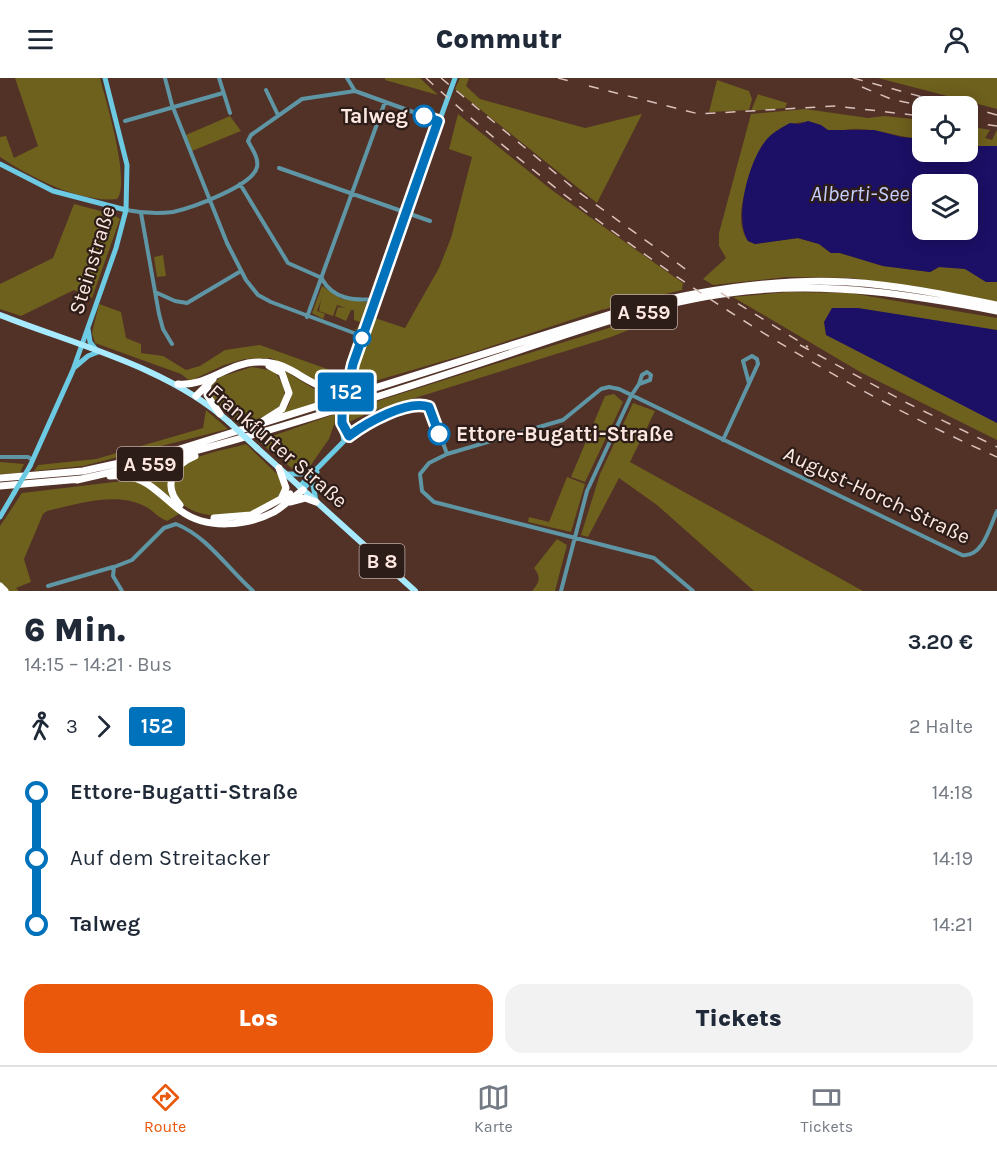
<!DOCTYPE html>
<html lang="de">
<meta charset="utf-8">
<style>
:root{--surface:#fff;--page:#f2f2f3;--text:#1f2937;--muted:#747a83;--line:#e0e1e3;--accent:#ea580c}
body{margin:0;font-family:Karla,sans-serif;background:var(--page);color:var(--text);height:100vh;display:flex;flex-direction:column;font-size:22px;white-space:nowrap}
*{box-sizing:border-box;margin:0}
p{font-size:20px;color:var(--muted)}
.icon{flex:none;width:33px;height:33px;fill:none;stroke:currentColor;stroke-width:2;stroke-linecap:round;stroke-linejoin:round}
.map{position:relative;height:513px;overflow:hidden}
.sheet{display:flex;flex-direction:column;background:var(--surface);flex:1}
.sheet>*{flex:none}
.badge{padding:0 12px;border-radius:4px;font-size:21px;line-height:39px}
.fabs{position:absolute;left:912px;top:18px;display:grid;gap:12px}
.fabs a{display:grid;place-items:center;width:66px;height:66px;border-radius:12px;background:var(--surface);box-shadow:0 3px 15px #0003;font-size:30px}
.map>.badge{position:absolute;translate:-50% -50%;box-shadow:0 0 0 3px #fff}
.legs{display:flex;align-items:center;gap:9px;height:66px;padding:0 24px;font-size:20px}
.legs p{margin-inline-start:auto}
.overview{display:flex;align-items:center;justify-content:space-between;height:102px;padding:0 24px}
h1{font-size:33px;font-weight:800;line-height:45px}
.primary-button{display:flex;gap:12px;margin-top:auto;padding:12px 24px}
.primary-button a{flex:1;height:69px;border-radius:18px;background:var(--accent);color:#fff;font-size:24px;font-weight:800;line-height:69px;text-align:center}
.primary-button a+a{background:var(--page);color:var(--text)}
ul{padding:0 24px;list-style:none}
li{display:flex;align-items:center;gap:21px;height:66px;font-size:22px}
li i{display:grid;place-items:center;width:9px;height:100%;margin:0 8px;background:currentColor}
li i::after{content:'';width:15px;height:15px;margin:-8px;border:4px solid;border-radius:50%;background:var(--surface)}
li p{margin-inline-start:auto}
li:first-child i{background:linear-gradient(#0000 50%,currentColor 0)}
li:last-child i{background:linear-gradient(currentColor 50%,#0000 0)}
header{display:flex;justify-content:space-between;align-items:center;height:78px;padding:0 24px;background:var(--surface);font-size:27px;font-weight:800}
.tab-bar{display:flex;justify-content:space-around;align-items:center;height:84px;border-top:2px solid var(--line);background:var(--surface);font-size:16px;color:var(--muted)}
.tab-bar a{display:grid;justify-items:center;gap:3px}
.tab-bar .selected{color:var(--accent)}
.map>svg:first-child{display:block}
.green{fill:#6e601d}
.water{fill:#1b0f66;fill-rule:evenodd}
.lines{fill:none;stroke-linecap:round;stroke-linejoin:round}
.street{stroke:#5e96a5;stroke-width:4}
.secondary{stroke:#6ccae2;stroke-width:5}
.primary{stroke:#a7eafd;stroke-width:6}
.highway{stroke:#fefefe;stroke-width:7}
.rail{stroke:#d9c1ba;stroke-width:1.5;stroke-dasharray:10 10;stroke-linecap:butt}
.secondary-bridge{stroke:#6ccae2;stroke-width:5}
.primary-bridge{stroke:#a7eafd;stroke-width:6}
.line-1-casing{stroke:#fff;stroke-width:14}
.line-1{stroke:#0072bc;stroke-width:9}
.stop-1-dot{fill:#fff;stroke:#0072bc;stroke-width:3}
.labels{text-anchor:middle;stroke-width:4.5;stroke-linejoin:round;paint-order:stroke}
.shield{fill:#2d1d19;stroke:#bfaba5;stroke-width:1.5}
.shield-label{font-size:20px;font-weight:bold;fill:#fee8e1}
.stop-label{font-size:21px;font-weight:bold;fill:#fee8e1;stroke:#2d1d19;text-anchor:end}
.street-label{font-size:21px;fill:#fee8e1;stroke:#2d1d19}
.water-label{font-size:22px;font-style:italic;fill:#c5ceff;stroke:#2d1d19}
</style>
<header><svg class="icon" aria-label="menu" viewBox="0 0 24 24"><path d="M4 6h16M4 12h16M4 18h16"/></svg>Commutr<svg class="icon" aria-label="person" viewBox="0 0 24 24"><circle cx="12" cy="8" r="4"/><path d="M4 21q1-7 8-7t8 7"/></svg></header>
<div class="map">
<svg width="997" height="513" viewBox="0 0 997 513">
<rect width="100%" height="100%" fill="#523127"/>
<path class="green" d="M15 0H100C106 23 131 105 117 121 80 125 30 99 0 79V59L6 58 14 80 38 68Z
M385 0H420L438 17 385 2Z
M460 0H469L466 8 480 21 585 50 642 36 597 125 455 11Z
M878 0H997V31Z
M717 2 749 13 752 21 749 32 709 34Z
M758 16 760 17 787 25 785 30 751 33Z
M805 31 868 40 884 38 922 42V61C901 60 881 51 859 51 850 50 836 55 827 52 820 50 815 43 806 44 776 44 754 77 747 105 742 125 736 145 748 163L755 166 798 160 819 166 831 175H840L883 188 930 194 939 189 961 190 969 192 982 201 997 204V224L852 200 787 199 713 207 703 201 726 180 719 168V155L751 36Z
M458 36 553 113 683 205 682 212 601 232 474 274 351 310 372 239 405 250 439 190 451 160 472 79 449 71Z
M230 38 241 53 192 73 186 57Z
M968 48 990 52 985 60 992 62 997 52V68H968Z
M74 126 112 136 120 141 92 220 74 212 21 238 0 231V206L53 180Z
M163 177 166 198 157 199 154 179Z
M322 208 342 221 367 224 369 227 359 252H353L357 251 360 244 354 242V232H351L346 243 335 238 338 229 346 230 337 227 333 238 319 233 321 222 317 233 325 236 323 241 312 235Z
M788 214 850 215 997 240V362L862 295 733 219Z
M99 226 121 234 126 260 141 266V275L163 278 186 292 200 288 225 272 260 267 344 297 341 309 317 304 271 280 245 281 224 287 190 303 181 296 95 265 92 255Z
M631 243V251L611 259 373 333 347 345 346 333Z
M252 289 274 293C302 327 268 338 240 347L210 317 209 311 220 299Z
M280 290 319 314 337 319 280 337C297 324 293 304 280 290Z
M614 316 623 324 585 404 571 399 605 318Z
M633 325 655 333 630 384 863 513H754L657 427 619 400 588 459 581 457 600 396Z
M206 332 228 351 83 388 34 393 38 387 96 381 203 350Z
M338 335 329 361 306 394 300 395 295 393 258 363Z
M246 366 279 398 284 409 280 419C271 424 261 430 251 434 232 442 183 440 176 416 174 408 172 401 177 394 190 376 226 372 246 366Z
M183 382 175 390 171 422 129 396Z
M0 384 24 386 20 395 0 396Z
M567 399 585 406 571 454 528 444 529 439 549 444Z
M131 402 154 412 179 436 167 443C158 439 155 435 148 430 119 412 77 426 47 433L43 436 24 481 31 504 16 510 19 513H8L0 504V448L22 415Z
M557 461 567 467 555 513H532C540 504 541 499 534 490Z"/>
<path class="water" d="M808 43 821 47 828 52H874L901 59 922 61V74H968V68H997V204H986L965 191 939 189 930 194 883 188 840 175H831L819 166 798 160 755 166 748 163C733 140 750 76 770 58 775 53 783 49 790 45L799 46ZM922 106H968V152H922Z
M832 230H858L997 252V345L826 257 824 244Z"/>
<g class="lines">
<path class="street" d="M165 0 172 27 227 165 246 202 258 217 271 224 362 258
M219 0 230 35
M347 0 355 13
M266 12 278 37
M355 13 438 43
M125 43 223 15
M279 90 430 143
M240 106 288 185 322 200
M126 132C142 135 157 136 173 134 191 130 253 108 257 89 259 80 252 71 248 63L251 57 302 21 355 13
M141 135 159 236 163 251 172 266
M322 201C333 221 354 223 375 221
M155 214 175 223 187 225 241 193
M307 239 385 24
M647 294 651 297 650 302 639 306 642 297Z
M349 358C368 343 401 324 426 328L432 334 447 376
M723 362 758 286 757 281 752 278 743 283 749 305
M0 379H28L33 382
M48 508 113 489
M122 513 113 498 114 489 132 482 164 450 176 446C207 458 229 492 253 513
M561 513 587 413 631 318 639 306
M693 513 654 480 434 424 422 413 420 396 429 385 447 376 563 342 601 311 609 309 619 311 962 477C983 480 990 448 997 433"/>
<path class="secondary" d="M0 86 53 113 126 132
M75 289 88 278 98 274 90 264 88 251
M349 302 385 193 455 0
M340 341 344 363
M30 388 73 292 116 170 126 132 127 87 105 0
M287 396H311
M312 402 316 423
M299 409 349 358 342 345 341 337
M303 412 317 394
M0 439 14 415"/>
<path class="primary" d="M0 237C76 267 168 289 229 344
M257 370 415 513"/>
<path class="highway" d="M178 306C208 309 229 283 261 284 300 284 309 320 361 312
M208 307 207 317 220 336
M196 318 213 301
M263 343 282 331 289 315 282 295 269 288
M279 390 286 410 281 421
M110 398C148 396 154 413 181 433 207 452 247 448 274 434 284 428 293 419 303 412
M0 400 83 393 170 374 627 231C700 212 773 200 848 204 898 207 948 217 997 227
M77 402C215 372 350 328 484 284 570 256 656 222 746 213 832 204 913 217 997 233
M0 408 81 401
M290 424 305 420 316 424
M180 427C162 407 173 387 195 378
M214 440 251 437 290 416
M0 508 5 513"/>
<path class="rail" d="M426 0C592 152 791 287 997 379
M441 0 577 113 691 195
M558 0 573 4
M853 0 955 28
M589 8 699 36 835 28 922 38
M862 9 891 21 922 28
M968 29 997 37
M968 44 997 48
M721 215 808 269
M800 267 907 325 997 369"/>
<path class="secondary-bridge" d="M341 337 349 302
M14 415 30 388"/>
<path class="primary-bridge" d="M229 344 257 370"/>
</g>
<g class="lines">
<defs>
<path id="line-1" d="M424 38 438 43 353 286 342 337V345L349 358C366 345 408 321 429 329L439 356"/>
</defs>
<use href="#line-1" class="line-1-casing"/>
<use href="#line-1" class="line-1"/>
</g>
<g class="stop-1-dot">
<circle cx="424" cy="38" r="10"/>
<circle cx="362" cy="260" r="8"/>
<circle cx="439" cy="356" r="10"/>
</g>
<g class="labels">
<g class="shield">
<rect x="611" y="217" width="66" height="34" rx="4.5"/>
<rect x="117" y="369" width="66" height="34" rx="4.5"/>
<rect x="359.5" y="466" width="45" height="34" rx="4.5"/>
</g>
<g class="shield-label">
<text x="644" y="241">A 559</text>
<text x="150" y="393">A 559</text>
<text x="382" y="490">B 8</text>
</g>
<g class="stop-label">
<text x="408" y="45">Talweg</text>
<text x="456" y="363" text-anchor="start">Ettore-Bugatti-Straße</text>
</g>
<g class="street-label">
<text transform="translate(92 182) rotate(-73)" y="7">Steinstraße</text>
<text transform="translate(278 368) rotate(41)" y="7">Frankfurter Straße</text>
<text transform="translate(877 417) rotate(25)" y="7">August-Horch-Straße</text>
</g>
<g class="water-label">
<text x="860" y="123">Alberti-See</text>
</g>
</g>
</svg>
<div class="fabs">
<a><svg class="icon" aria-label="locate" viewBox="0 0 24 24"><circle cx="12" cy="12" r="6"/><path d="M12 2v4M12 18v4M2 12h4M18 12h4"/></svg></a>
<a><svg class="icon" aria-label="layers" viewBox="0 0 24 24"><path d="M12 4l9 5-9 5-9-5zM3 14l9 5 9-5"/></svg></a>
</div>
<b class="badge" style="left:346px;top:314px;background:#0072bc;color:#fff">152</b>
</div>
<section class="sheet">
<div class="overview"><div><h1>6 Min.</h1><p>14:15 – 14:21 · Bus</p></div><b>3.20 €</b></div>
<div class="legs"><svg class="icon" aria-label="walk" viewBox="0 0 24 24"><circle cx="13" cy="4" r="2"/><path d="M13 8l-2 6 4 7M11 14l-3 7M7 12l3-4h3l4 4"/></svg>3<svg class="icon" aria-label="forward" viewBox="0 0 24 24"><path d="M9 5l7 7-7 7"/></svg><b class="badge" style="background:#0072bc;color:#fff">152</b><p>2 Halte</p></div>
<ul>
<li><i style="color:#0072bc"></i><b>Ettore-Bugatti-Straße</b><p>14:18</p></li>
<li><i style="color:#0072bc"></i><span>Auf dem Streitacker</span><p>14:19</p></li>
<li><i style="color:#0072bc"></i><b>Talweg</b><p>14:21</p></li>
</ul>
<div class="primary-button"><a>Los</a><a>Tickets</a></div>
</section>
<nav class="tab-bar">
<a class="selected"><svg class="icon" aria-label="directions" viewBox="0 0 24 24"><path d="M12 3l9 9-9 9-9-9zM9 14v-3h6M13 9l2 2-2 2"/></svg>Route</a>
<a><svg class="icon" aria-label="map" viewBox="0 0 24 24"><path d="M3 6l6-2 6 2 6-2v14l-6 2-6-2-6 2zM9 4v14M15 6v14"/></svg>Karte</a>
<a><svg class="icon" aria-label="tickets" viewBox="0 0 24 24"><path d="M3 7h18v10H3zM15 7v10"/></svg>Tickets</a>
</nav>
